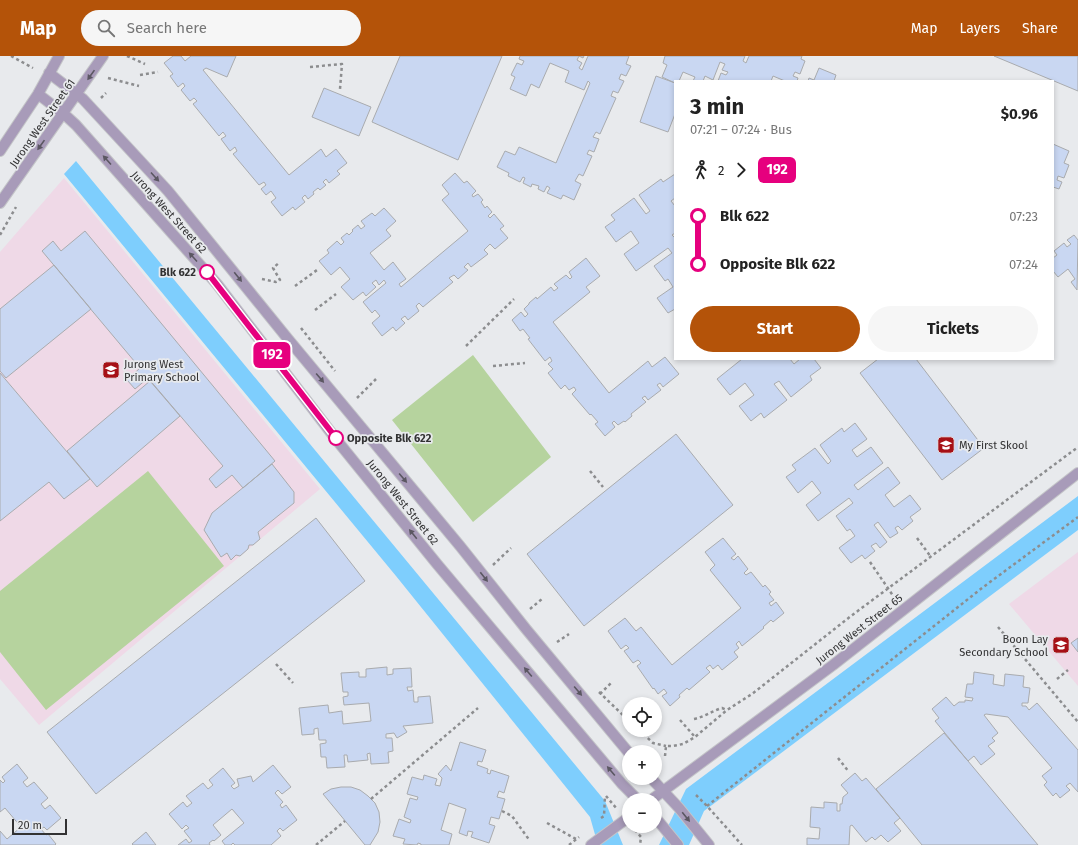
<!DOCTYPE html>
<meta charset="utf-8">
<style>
:root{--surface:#fff;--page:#f6f6f6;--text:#222;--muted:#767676;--accent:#b45309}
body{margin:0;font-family:"Fira Sans",sans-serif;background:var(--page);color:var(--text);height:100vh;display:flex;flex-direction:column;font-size:15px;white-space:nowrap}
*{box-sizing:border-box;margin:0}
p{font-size:13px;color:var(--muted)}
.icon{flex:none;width:22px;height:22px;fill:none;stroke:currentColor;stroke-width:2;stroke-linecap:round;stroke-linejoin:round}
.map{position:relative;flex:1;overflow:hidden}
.details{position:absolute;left:674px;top:24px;width:380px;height:280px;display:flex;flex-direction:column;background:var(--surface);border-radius:0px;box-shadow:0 2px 6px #0003}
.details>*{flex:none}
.badge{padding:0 8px;border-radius:6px;font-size:14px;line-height:26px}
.controls{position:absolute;left:622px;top:641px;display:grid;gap:8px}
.controls a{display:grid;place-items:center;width:40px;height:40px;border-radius:50%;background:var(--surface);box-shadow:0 2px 6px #0003;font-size:20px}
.scale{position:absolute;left:12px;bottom:10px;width:55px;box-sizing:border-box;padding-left:4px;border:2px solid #323233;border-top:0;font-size:11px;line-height:14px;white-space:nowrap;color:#323233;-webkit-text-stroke:3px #e8eaed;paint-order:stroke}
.map>.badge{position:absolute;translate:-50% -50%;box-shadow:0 0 0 2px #fff}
.legs{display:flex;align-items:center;gap:6px;height:44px;padding:0 16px;font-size:13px}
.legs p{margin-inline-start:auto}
.summary{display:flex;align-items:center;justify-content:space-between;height:68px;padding:0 16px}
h1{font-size:22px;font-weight:700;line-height:30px}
.cta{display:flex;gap:8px;margin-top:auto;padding:8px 16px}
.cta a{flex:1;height:46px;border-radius:24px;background:var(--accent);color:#fff;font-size:16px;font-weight:700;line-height:46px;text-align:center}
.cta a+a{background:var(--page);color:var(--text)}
ul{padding:0 16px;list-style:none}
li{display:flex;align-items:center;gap:14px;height:48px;font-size:15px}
li i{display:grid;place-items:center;width:6px;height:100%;margin:0 5px;background:currentColor}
li i::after{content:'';width:10px;height:10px;margin:-5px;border:3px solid;border-radius:50%;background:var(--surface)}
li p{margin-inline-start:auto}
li:first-child i{background:linear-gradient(#0000 50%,currentColor 0)}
li:last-child i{background:linear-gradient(currentColor 50%,#0000 0)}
header{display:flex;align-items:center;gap:24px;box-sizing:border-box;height:56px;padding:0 20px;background:var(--accent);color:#fff}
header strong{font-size:19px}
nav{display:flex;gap:22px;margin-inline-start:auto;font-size:14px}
.search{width:280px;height:36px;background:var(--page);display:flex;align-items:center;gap:10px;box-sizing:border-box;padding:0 14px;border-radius:22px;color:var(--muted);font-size:15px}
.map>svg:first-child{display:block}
.education{fill:#efd9e7}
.green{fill:#b6d39e}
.water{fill:#7ecefd}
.building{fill:#c9d7f2;stroke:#a9abae}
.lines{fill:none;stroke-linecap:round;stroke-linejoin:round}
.minor-casing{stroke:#c4c5c8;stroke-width:12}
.path{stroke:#8c8d8f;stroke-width:2.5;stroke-dasharray:3 3;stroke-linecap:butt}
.minor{stroke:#a89bb9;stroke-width:10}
.oneway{fill:#5b5762}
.line-1-casing{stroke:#fff;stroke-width:9}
.line-1{stroke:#e6007e;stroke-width:6}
.stop-1-dot{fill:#fff;stroke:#e6007e;stroke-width:2}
.labels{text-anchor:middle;stroke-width:3.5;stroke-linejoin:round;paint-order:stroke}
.street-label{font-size:11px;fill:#323233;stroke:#e8eaed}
.stop-label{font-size:11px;font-weight:bold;fill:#323233;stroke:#e8eaed;text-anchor:end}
.poi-label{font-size:11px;fill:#323233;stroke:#e8eaed;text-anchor:start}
</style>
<header>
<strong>Map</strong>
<div class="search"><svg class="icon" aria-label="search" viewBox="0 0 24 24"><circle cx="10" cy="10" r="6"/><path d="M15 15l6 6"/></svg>Search here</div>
<nav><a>Map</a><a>Layers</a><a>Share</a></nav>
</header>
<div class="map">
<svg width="1078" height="789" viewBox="0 0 1078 789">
<rect width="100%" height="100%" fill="#e8eaed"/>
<path class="education" d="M64 122 320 433 39 669 0 623V196Z
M1078 496V630L1009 548Z"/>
<path class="green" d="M473 299 551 401 473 466 392 364Z
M148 415 224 510 46 654 0 596V535Z"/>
<path class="water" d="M76 105 605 745 623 789H598L590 761 396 520 64 118Z
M1078 440V474L704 755 689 789H659L686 733Z"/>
<path class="building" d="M173 0H181L185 5 191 0H236L227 21 206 12 203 14 289 119 321 93 326 101 336 93 347 107 337 115 340 118 329 127 326 123 323 126 326 129 320 134 318 132 313 136 314 138 308 143 305 139 302 142 305 146 295 154 293 151 282 160 271 146 276 142 271 135 266 139 261 133 266 129 264 126 259 129 233 98 237 95 235 91 230 95 221 83 226 80 223 76 219 80 193 48 197 45 194 42 190 45 181 34 185 30 183 27 178 31 170 20 173 18 164 7Z
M400 0H502L458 104 372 66Z
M520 0H584L583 2 579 0 577 4 582 7 579 12 582 14 588 0H629L626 8 631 10 626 20 621 18 619 23 624 25 618 37 613 35 611 40 616 42 600 78 596 76 593 81 599 83 594 96 589 94 587 98 592 100 583 120 579 118 575 125 581 128 574 144 563 139 561 143 547 137 550 132 547 130 544 136 538 133 539 130 532 128 531 131 523 127 525 122 523 121 520 126 508 120 509 117 497 111 505 95 515 99 519 91 556 107 590 27 588 25 584 34 565 26 569 15 550 7 539 32 531 28 526 40 510 33 515 21 511 19 517 7 522 9 524 5 519 3Z
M665 0H745L743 5 746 7 749 0H802L801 3 805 5 800 18 795 16 793 20 798 22 797 25H785L773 20 771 25H718L721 17 726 19 728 16 722 14 725 8 720 6 713 24 705 20 703 25H693L695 21 683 16 679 25H675V27L662 21 667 9 663 7Z
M994 0H1078V35Z
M819 12 836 19 834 25H808L809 22 814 24Z
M656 20 675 27V58L668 76 640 66Z
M324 32 371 51 359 80 312 61Z
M1053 88 1069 95 1064 107 1069 109 1064 122 1058 120 1057 124 1062 126 1059 133 1053 131Z
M455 117 464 127 467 125 476 135 472 139 473 141 478 138 483 144 481 146 485 152 487 150 492 156 488 160 490 162 494 158 504 170 500 173 508 182 495 193 490 188 484 194 488 198 471 211 468 207 464 211 468 214 458 223 454 219 449 222 453 226 423 251 419 247 416 250 419 255 408 264 405 260 401 263 405 267 396 275 393 271 382 280 372 267 380 260 375 254 372 257 363 246 386 227 384 224 379 229 376 224 372 227 376 231 366 240 363 236 353 244 341 231 350 223 340 211 331 219 319 205 329 197 327 194 337 185 341 189 344 186 341 182 347 177 349 179 353 175 352 174 358 169 361 173 365 170 361 165 372 157 375 160 384 152 396 165 386 174 391 180 370 197 384 214 393 206 406 223 399 228 401 231 468 175 442 144 449 138 442 129Z
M675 118V142L671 145 675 150V177L672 179 675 182V253L668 257 657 242 673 231 668 223 665 225 654 210 672 197 668 192 636 215 624 198 639 187 631 175 616 186 605 171 615 164 611 159 634 142 646 158 650 155 639 139 661 123 663 126Z
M85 175 275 405 243 432 232 419 216 432 209 423 223 410 148 322 135 333 127 324 140 312 42 195 53 185 61 195Z
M1074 179 1078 184 1077 234 1071 226 1075 223 1068 213 1058 221 1053 215V202L1057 199 1054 195 1064 187 1067 191 1071 188 1067 184Z
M586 202 600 220 586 231 590 236 553 266 609 337 648 305 652 311 665 301 679 318 663 331 660 327 657 329 661 334 648 344 645 340 642 342 646 346 631 358 632 360 625 366 624 365 618 369 614 365 612 367 615 371 605 380 595 368 598 366 591 358 590 359 572 338 576 334 574 331 569 334 565 329 561 333 548 317 553 313 548 308 552 305 550 301 545 305 528 283 530 282 523 273 520 275 512 264 521 256 525 261 528 258 524 253 529 248V247L536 241 537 243 551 231 554 235 558 232 554 228 566 219 570 223 572 221 569 216Z
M54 209 91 253 6 322 0 315V253Z
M742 303H790L794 308 800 303H814L821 312 810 320 812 324 791 341 779 325 774 328 787 344 764 362 761 357 751 365 739 350 754 339 745 327 730 339 717 323Z
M878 303H916L984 392 942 424 860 317Z
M0 317 90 423 64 443 49 426 0 465Z
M150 325 180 360 97 431 67 395Z
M855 367 867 383 852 394 857 401 871 391 883 407 854 429 858 434 888 411 900 427 885 439 894 451 910 439 921 453 910 461 913 465 902 474 898 470 895 472 898 477 890 482 878 466 874 469 887 486 880 492 876 487 871 490 875 495 865 503 862 499 851 507 839 492 855 480 850 473 847 475 836 460 853 447 849 442 818 465 806 449 821 437 812 425 798 437 786 421 796 414 792 409 815 392 828 408 831 405 820 389 842 372 844 376Z
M676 378 733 449 584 570 527 498Z
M272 408 294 436V447L258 476 260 483 253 489H249L248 493 240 500 236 499 231 504 227 497 221 501 204 474 212 457Z
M316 462 365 525 96 738 47 676Z
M723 482 736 498 731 502 734 504 738 500 748 513 744 517 746 519 751 516 763 531 765 529 771 536 769 538 774 544 769 547 771 550 776 546 784 557 773 566 771 564 763 571 764 572 742 590 739 585 736 588 739 592 734 596 738 601 722 614 718 609 713 613 710 609 706 612 710 616 689 634 687 632 679 639 680 641 670 650 662 640 667 637 664 633 658 638 654 632 653 633 637 610 641 607 638 604 633 607 624 595 629 592 626 589 621 593 608 575 625 562 636 575 641 571 672 609 741 552 710 514 715 509 705 496Z
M1078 582V596L1071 587Z
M387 611V619L393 618V613L411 612 412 631H407L408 635 413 634 414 646H418V641L430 640 433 667 403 670 407 676 397 682 394 677 386 678V682H392L393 695 388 696 389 707 371 708 370 697 367 698 368 704 348 706 347 699H344L345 711 327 712 326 701H321L320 688 326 687V684H319L318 672 314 673V678L302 679 299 652 328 649 329 657 342 655 343 668 371 665 369 647 344 649 343 641 348 640V636H343L341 617 359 616V621H366V613Z
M974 616 994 619 993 628 1004 630 1005 618 1024 620 1023 631 1030 632 1028 647H1022V650H1026L1029 654 1037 647 1078 694V736L1070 727 1066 730 1070 734 1060 742 1056 737 1053 740 1044 729 1047 726 1042 720 1052 712 1008 661 986 658 984 659 998 677 992 682 995 685 988 690 995 698 981 709 974 700 968 705 935 665 939 662 932 653 946 641 954 650 959 646H965V644L972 645 973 642 965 641 967 628H973Z
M944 677 968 705 1038 789H922L900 762 876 733Z
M460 686 486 694 482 706 478 705 477 709 488 713 487 717 490 718 491 714 509 720 504 737 499 735 497 741 505 743 499 763 491 761 489 768 495 770 489 787 471 781 473 776 468 775 467 780 459 777 466 753 449 747 441 774 452 778 449 789H421V788L418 787 417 789 403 788 405 783 393 780 399 763 410 767 411 764 404 761 410 742 417 744 418 741 407 738 412 721 423 724 424 719 437 723 435 729 440 730 442 722 438 718 446 709 451 715Z
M17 708 28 722 23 726 27 731 34 726 48 742 41 748 45 753 50 749 61 762 47 774 44 771 41 773 46 779 48 778 56 788 55 789H0V775L7 783 21 771 5 752 0 756V724L3 727 5 725 2 721Z
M273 709 291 731 282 738 278 734 275 737 283 746 280 749 282 752 286 749 297 764 283 775 280 772 277 775 281 780 271 789H235L233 787 231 789H225L222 785 244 767 232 753 213 769 221 779 214 785 213 784 209 787 210 789H178L186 783 189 787 192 785 184 775 189 772 186 769 182 773 169 758 183 746 187 751 192 747 186 740 203 727 208 733 213 729 209 724 223 712 235 727 231 730 234 733 239 730 237 723 251 720 253 726Z
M855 717 862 725 866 722 900 762 894 767 901 775 888 786 881 779 875 784 872 781 866 786 852 769 850 770 849 789H807V782L819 783 820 772 810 771 811 751 824 752V746L837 747V755H840V748H842L843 741 848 737 841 729Z
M341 731H351L360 734 368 740 375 747 379 756 380 766 378 776 370 789H365L323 738 331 733Z
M146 776 156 789H133L132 788Z"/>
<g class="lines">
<defs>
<path id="minor" d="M49 17 83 43 168 135 288 283 460 490 526 573 629 697
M38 38 64 58 76 69 217 228 339 387 437 508 622 728 638 744
M0 95 38 38 59 0
M0 147 103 0
M651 722 679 752 709 789
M651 744 833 609 1078 417
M655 761 678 789
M591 789 629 761"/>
</defs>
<use href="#minor" class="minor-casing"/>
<path class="path" d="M11 0 33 12
M127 0 145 8
M310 11 342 8 340 33
M140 19 158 16
M108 22 139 30
M101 42 106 37
M0 179 16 151
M262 223 276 226 280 224 273 212 280 206
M295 230 317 214
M315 254 336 238
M301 272 335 315
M466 290 514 243
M493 310 525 307
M357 342 376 323
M590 415 603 431
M917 482 931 501
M870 506 896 544
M493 509 511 492
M530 553 542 543
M998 571 1078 666
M557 586 569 578
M276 608 293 627
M1057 623 1068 614
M599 636 629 665
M600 638 612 626
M694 663C704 661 712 655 722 652L727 654
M680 664 695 681
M639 674 653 687 666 690
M665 700 666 690H673L683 688 695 681 727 654 752 638 851 560 1078 391
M838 702 849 716
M696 739 707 750 742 789
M606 740 617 753
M371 743 478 652
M707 750 982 532 1078 461
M502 755 512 760 530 785
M601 762 604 760 605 740
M547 767 576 783
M635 774 641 781 640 789
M316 789 345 765
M569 789 579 781"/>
<use href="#minor" class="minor"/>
</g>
<defs><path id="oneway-solid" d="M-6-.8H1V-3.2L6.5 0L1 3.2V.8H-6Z"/></defs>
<g class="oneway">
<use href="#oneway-solid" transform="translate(91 19) rotate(125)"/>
<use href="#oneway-solid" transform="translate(41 89) rotate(125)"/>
<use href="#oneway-solid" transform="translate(107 104) rotate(-132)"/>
<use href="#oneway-solid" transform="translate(155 121) rotate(48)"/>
<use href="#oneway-solid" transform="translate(193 201) rotate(-132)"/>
<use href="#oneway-solid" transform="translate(238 221) rotate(51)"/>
<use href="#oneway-solid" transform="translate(320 322) rotate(50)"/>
<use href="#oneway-solid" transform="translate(403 422) rotate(50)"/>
<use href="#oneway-solid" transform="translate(413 478) rotate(-129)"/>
<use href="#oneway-solid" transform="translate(484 521) rotate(52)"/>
<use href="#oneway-solid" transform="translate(528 616) rotate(-130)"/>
<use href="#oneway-solid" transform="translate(578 635) rotate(50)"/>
<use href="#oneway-solid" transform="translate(611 715) rotate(-130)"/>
<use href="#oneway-solid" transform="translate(686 761) rotate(51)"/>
</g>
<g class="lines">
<defs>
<path id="line-1" d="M207 216 336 382"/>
</defs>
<use href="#line-1" class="line-1-casing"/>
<use href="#line-1" class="line-1"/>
</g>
<defs>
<symbol id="school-square" viewBox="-11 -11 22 22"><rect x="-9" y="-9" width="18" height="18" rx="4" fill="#a61016" stroke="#e8eaed"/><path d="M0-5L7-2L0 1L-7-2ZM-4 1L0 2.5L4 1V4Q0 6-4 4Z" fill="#fff"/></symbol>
</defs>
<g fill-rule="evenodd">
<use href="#school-square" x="101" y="304" width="20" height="20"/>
<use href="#school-square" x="936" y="379" width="20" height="20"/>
<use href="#school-square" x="1051" y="579" width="20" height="20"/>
</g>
<g class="stop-1-dot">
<circle cx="207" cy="216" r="7"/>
<circle cx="336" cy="382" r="7"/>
</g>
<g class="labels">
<g class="street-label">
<text transform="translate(42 67) rotate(-55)" y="4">Jurong West Street 61</text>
<text transform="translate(169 156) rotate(48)" y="4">Jurong West Street 62</text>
<text transform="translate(403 446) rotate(51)" y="4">Jurong West Street 62</text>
<text transform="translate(859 573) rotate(-38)" y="4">Jurong West Street 65</text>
</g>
<g class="stop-label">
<text x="196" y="220">Blk 622</text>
<text x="347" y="386" text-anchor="start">Opposite Blk 622</text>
</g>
<g class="poi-label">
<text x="124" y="312">Jurong West<tspan x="124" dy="13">Primary School</tspan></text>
<text x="959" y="393">My First Skool</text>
<text x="1048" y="587" text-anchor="end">Boon Lay<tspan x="1048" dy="13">Secondary School</tspan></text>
</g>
</g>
</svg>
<div class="controls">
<a><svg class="icon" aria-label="locate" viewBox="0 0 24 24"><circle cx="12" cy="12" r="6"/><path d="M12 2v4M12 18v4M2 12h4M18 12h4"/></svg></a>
<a>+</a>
<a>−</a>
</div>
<div class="scale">20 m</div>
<b class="badge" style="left:272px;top:299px;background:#e6007e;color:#fff">192</b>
<section class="details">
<div class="summary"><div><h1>3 min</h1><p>07:21 – 07:24 · Bus</p></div><b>$0.96</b></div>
<div class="legs"><svg class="icon" aria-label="walk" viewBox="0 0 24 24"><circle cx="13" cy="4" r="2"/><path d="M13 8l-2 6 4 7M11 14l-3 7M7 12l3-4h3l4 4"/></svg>2<svg class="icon" aria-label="forward" viewBox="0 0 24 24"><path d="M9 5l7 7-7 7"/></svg><b class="badge" style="background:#e6007e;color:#fff">192</b></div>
<ul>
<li><i style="color:#e6007e"></i><b>Blk 622</b><p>07:23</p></li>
<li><i style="color:#e6007e"></i><b>Opposite Blk 622</b><p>07:24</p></li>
</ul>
<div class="cta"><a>Start</a><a>Tickets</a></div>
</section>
</div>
